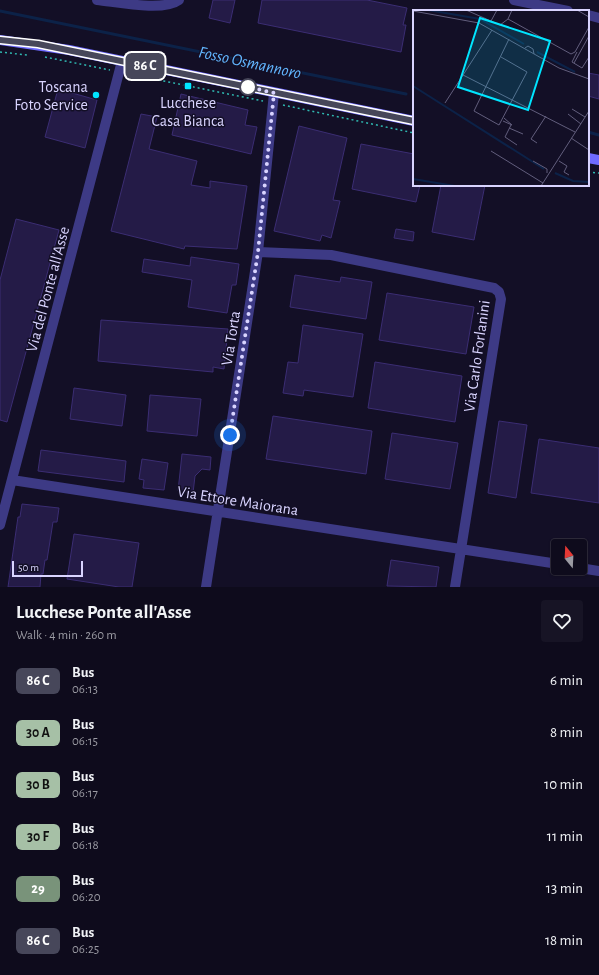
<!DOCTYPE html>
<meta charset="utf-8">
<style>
:root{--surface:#0e0b1c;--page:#171425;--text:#f1f3f6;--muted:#9b9ba3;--line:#2e2b3b}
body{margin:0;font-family:"Alegreya Sans",sans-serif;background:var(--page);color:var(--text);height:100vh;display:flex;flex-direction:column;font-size:15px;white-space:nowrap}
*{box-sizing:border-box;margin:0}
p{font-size:13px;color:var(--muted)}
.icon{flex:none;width:22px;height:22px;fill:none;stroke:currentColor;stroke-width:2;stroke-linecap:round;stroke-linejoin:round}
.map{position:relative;height:587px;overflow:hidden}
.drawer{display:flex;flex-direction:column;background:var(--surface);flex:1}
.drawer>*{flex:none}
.badge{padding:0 8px;border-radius:6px;font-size:14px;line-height:26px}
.needle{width:26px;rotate:342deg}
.tools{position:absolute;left:551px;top:539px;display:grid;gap:8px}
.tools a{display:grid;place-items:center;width:36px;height:36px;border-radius:4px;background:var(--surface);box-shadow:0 1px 3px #0004,0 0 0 1px var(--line);font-size:20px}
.scale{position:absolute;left:12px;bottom:10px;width:71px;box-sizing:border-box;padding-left:4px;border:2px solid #d9d4ff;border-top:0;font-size:11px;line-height:14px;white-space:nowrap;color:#d9d4ff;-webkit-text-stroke:3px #130f26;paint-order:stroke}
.you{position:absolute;width:20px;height:20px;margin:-10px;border:3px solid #fff;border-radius:50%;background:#1a73e8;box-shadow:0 0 0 6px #1a73e833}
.map>.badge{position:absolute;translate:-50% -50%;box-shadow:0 0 0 2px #fff}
.round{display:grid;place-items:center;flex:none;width:42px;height:42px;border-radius:4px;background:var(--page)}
.overview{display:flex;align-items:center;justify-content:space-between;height:68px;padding:0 16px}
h1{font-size:19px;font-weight:700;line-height:30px}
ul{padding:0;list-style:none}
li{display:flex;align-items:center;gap:12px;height:52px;padding:0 16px}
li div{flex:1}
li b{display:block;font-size:15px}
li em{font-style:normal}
li .badge{min-width:44px;font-weight:700;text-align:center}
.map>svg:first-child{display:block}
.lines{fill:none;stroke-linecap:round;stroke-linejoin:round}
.stream{stroke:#0c2248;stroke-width:3}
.building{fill:#241b47;stroke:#3b2d73}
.path{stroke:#2fb8b0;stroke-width:1.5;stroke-dasharray:2 3;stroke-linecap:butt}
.street{stroke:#3d3a85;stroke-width:10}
.secondary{stroke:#6f6bff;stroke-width:10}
.line-casing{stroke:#fff;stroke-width:9}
.line{stroke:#47475a;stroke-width:6}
.walk{stroke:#d9d4ff;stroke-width:4;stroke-dasharray:0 7.2}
.poi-dot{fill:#00e5ff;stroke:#130f26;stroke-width:1.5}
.stop-dot{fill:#fff;stroke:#47475a;stroke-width:2}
.labels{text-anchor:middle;stroke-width:3;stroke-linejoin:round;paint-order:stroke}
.poi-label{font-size:16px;fill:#d9d4ff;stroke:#130f26;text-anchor:end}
.street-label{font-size:16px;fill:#d9d4ff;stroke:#130f26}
.water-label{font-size:17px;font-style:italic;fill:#62b6ff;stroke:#130f26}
.inset-river{fill:none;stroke:#0c2248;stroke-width:2}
.inset-road{fill:none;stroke:#625e7d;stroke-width:1}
.view{fill:#00e5ff;fill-opacity:0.15;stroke:#00e5ff;stroke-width:2}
.inset-edge{fill:none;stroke:#d9d4ff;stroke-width:2}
</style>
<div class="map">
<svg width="599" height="587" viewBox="0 0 599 587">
<rect width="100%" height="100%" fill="#130f26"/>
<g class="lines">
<path class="stream" d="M0 11 406 94
M588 132 599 135"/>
</g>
<path class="building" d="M213 0H235L230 23 209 18Z
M262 0H367L407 8 403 25H406L401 52 258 23Z
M588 73 599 75V99L588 96Z
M58 89 97 100 85 148 45 137Z
M181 94 248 110 245 125 257 127 251 154 172 135Z
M141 114 157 117 149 149 197 161 191 185 210 188V181L247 186 237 249 185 246 184 249 111 231Z
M299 126 347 138 333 200 340 201 331 238 322 235 320 241 274 231Z
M361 144 414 154V185H420L416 202 352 189Z
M441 185H485L474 240 432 232Z
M16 219 59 230 7 422 0 420V280Z
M396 229 414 232 413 241 394 238Z
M191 257 239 264 236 285H232L227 313 188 307 192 280 142 272 144 259 190 266Z
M295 275 340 282 341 277 372 282 366 319 290 307Z
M387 293 474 307 466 354 379 340Z
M101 320 228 329 224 369 213 367V372L98 361Z
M303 325 363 334 353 397 304 390 303 396 283 393 288 362 298 363Z
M375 362 462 376 455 422 368 408Z
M74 388 126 395 122 426 70 419Z
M150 395 201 399 197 436 147 431Z
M273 416 372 431 366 474 266 459Z
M499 421 527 425 516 498 488 493Z
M392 433 458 443 450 489 385 479Z
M539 439 599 448V503L531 493Z
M41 450 126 461 124 482 38 471Z
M182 454 211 457 210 470 202 469 195 476 193 493 178 491Z
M142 459 168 463 164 490 143 488 144 480 139 479Z
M22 504 59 508 57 522H53L47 560H45L43 574H41L40 587H8L18 517H20Z
M74 534 139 543 132 587H119L67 579Z
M391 560 439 567 436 587 387 586Z"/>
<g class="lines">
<path class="path" d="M0 52 27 55
M45 57 110 70
M129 74 263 101
M283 105 414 133
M588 172 599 173"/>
<path class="street" d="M97 0C117 2 163 12 179 0
M514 0 568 11
M588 15 599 18
M258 252 331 255 494 288 499 292 501 299 455 587
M12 480 558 564
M0 525 122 61
M580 568 599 571
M206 587 258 252 274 93"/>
<path class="secondary" d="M0 40 69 50 414 121
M588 158 599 160"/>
</g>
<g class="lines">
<defs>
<path id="line" d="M0 40 38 44 414 121"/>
</defs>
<use href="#line" class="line-casing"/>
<use href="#line" class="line"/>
<path class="walk" d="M230 435 258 252 274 93 248 87"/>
</g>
<g class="poi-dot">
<rect x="184" y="82" width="8" height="8" rx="2"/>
<circle cx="96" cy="95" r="4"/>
</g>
<circle class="stop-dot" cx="248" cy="87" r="8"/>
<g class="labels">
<g class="poi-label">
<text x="88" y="92">Toscana<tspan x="88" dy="18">Foto Service</tspan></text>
<text x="188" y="108" text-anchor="middle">Lucchese<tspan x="188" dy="18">Casa Bianca</tspan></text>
</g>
<g class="street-label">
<text transform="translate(47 289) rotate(-75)" y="6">Via del Ponte all'Asse</text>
<text transform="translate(230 338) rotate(-81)" y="6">Via Torta</text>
<text transform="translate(476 356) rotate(-82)" y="6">Via Carlo Forlanini</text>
<text transform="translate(238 500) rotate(9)" y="6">Via Ettore Maiorana</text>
</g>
<g class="water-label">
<text transform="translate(250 62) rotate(12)" y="6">Fosso Osmannoro</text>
</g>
</g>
<g transform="translate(413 10)">
<rect width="176" height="176" fill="#130f26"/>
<path class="inset-river" d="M15 0 67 9 111 34M124 42 162 62M0 76 131 159M142 163 160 171 176 172M0 169 42 176"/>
<path class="inset-road" d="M53 0 87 15 95 9 99 0M164 0 176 7M0 1 66 13 146 58 176 69M95 9 158 44 162 42 176 17M78 11 84 0M112 38 115 36 120 39 121 44M164 42 159 52 169 58 176 47M88 47 114 62 86 115 61 101 96 29M161 53 176 26M50 65 162 122M32 93 79 20M159 99 172 107M155 104 168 114M90 111 99 115 91 108M98 115 92 127 104 135M96 118 110 124M158 128 176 140M124 133 118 129 133 106M78 141 130 173M120 151 134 159V163M146 151 154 156 151 162 156 165M128 176 176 101"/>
<path class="view" d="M67 8 137 31 115 100 45 77Z"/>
<rect width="176" height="176" class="inset-edge"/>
</g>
</svg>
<div class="tools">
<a><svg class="needle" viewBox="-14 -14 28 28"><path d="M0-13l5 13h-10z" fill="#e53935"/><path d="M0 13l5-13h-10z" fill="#9b9ba3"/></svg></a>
</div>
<div class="scale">50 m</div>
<div class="you" style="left:230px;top:435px"></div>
<b class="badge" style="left:145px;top:66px;background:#47475a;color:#fff">86 C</b>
</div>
<section class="drawer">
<div class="overview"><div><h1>Lucchese Ponte all'Asse</h1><p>Walk · 4 min · 260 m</p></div><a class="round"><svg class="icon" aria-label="heart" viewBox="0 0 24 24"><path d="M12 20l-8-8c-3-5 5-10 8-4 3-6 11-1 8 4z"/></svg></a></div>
<ul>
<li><span class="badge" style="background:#47475a;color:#fff">86 C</span><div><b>Bus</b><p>06:13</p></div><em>6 min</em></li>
<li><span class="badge" style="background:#a6c0a6;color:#111">30 A</span><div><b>Bus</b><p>06:15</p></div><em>8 min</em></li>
<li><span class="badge" style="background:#a6c0a6;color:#111">30 B</span><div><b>Bus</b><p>06:17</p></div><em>10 min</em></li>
<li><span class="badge" style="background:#a6c0a6;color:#111">30 F</span><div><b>Bus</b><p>06:18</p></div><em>11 min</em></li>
<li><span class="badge" style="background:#79937a;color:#fff">29</span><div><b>Bus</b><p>06:20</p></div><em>13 min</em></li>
<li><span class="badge" style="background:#47475a;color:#fff">86 C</span><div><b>Bus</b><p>06:25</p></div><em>18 min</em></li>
</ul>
</section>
